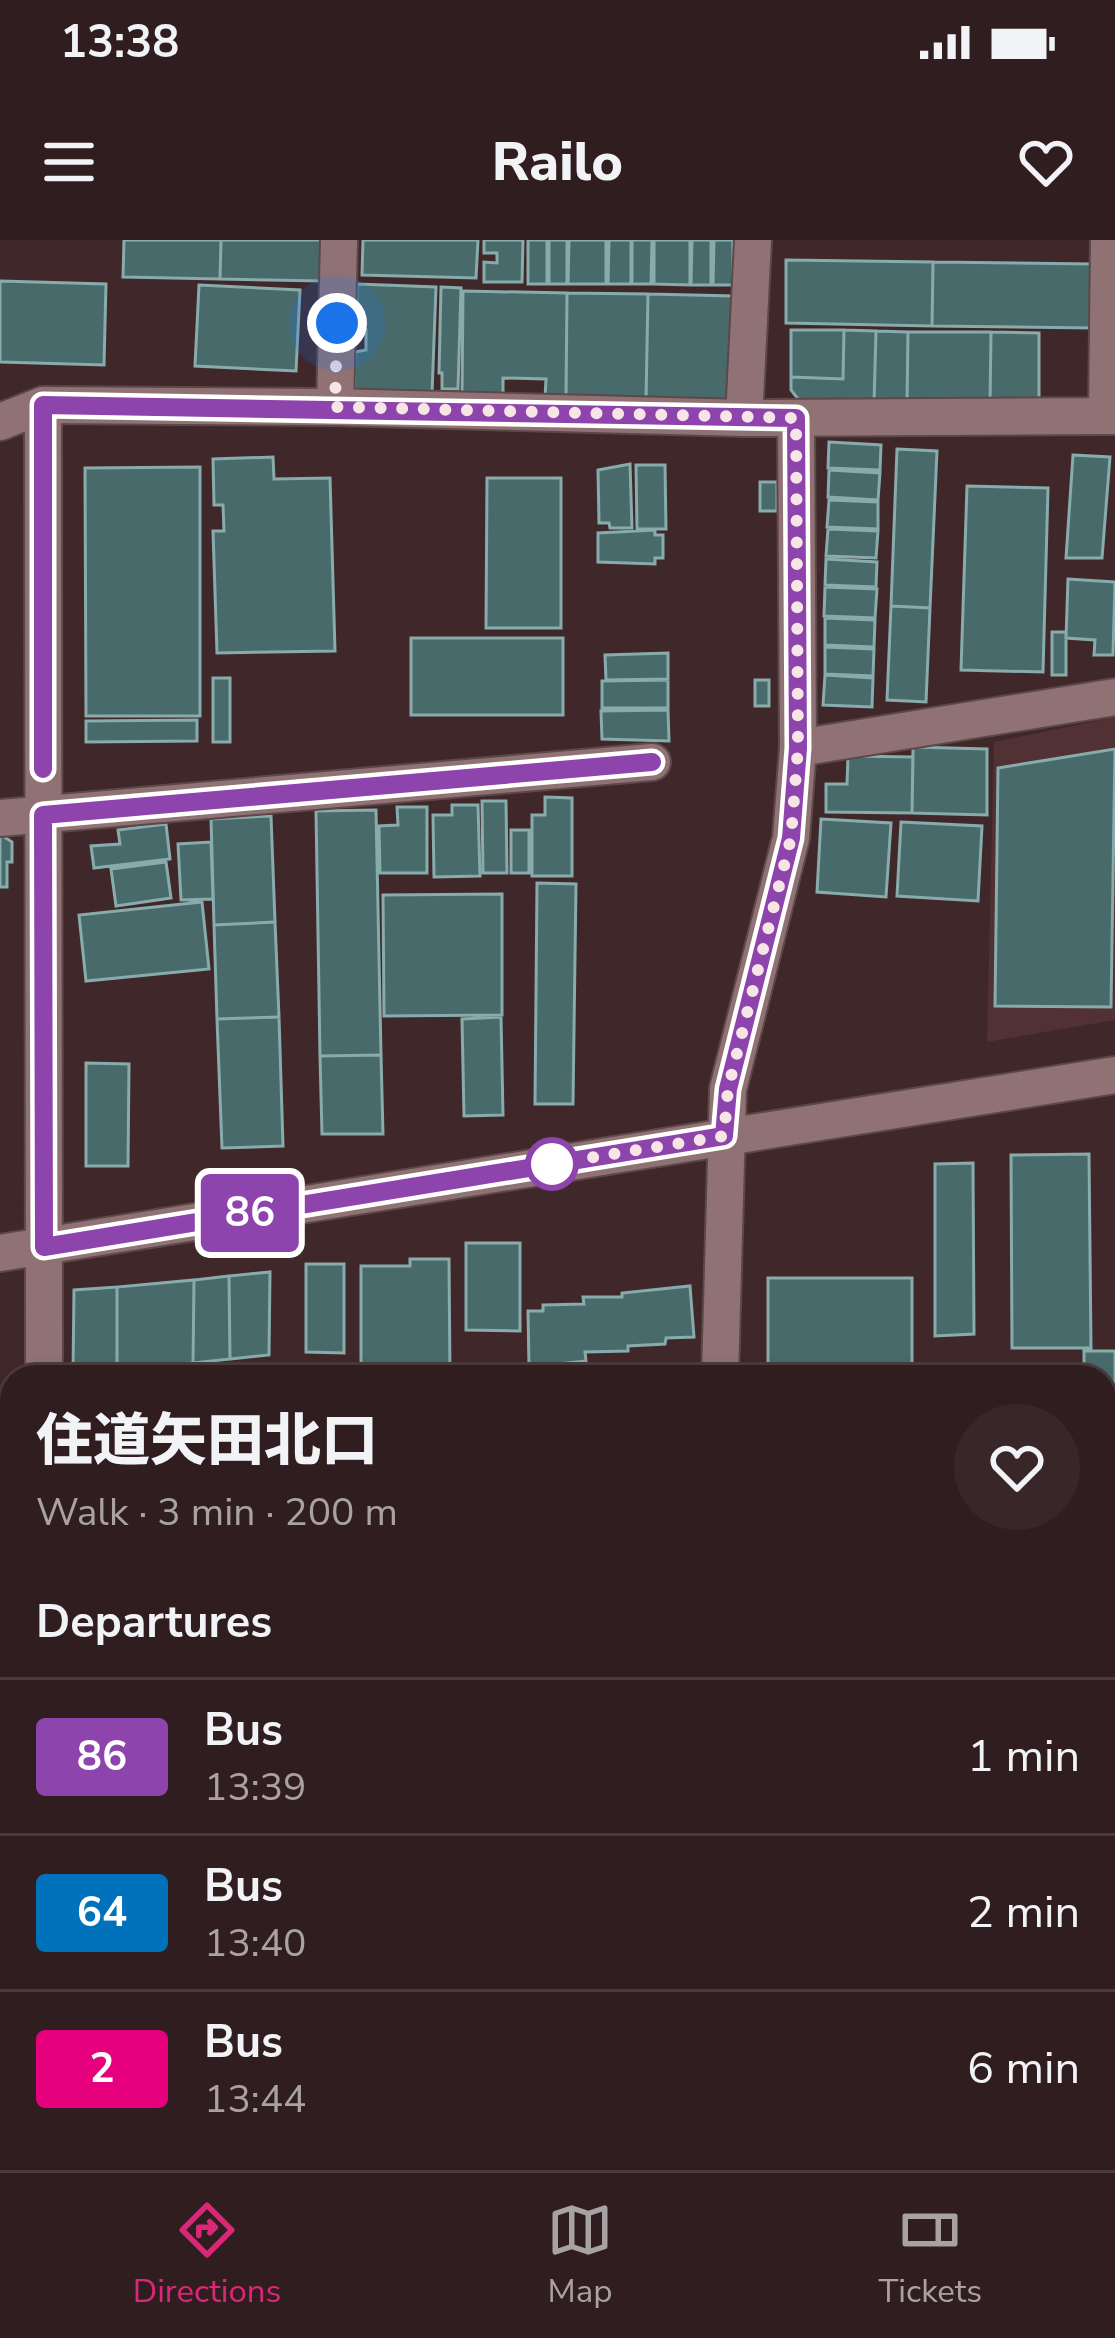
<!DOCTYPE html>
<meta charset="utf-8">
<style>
:root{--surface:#301d1f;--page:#382628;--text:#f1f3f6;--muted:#a8a2a4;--line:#4b3b3d;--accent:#db2777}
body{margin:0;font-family:"Nunito Sans","Noto Sans JP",sans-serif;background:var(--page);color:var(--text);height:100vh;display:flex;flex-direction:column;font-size:45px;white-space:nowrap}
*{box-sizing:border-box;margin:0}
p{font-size:39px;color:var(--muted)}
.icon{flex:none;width:66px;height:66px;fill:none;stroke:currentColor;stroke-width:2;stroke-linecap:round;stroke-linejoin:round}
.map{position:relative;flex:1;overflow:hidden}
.drawer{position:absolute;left:0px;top:1125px;width:1116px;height:807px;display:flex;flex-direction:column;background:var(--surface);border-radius:36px 36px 0 0;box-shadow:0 6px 18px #0003,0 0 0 3px var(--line)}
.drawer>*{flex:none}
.badge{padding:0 24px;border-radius:9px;font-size:42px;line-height:78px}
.you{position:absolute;width:60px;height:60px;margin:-30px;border:9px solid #fff;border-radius:50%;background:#1a73e8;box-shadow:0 0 0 18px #1a73e833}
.map>.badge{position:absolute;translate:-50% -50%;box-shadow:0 0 0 6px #fff}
h2{padding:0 36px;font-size:45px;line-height:108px}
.round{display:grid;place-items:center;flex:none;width:126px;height:126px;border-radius:63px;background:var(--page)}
.overview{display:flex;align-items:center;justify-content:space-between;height:204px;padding:0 36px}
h1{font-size:57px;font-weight:800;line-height:90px}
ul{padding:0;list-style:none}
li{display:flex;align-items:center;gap:36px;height:156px;padding:0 36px;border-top:3px solid var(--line)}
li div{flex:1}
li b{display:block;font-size:45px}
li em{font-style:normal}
li .badge{min-width:132px;font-weight:700;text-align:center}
.status{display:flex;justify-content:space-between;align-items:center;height:84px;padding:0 60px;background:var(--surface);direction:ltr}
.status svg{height:33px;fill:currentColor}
header{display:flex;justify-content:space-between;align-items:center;height:156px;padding:0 36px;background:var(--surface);font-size:54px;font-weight:800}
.dock{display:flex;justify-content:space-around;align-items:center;height:168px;border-top:3px solid var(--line);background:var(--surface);font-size:33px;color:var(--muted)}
.dock a{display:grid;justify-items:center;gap:6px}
.dock .on{color:var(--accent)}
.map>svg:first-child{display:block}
.built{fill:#513134}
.building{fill:#496a6b;stroke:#88abac;stroke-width:3}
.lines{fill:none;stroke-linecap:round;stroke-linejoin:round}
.minor-casing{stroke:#5c4749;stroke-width:40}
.tertiary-casing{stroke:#5c4749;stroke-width:40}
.minor{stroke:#907274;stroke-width:36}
.tertiary{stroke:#907274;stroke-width:36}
.line-casing{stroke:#fff;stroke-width:27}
.line{stroke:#8e44ad;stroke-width:18}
.walk{stroke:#f7e5e6;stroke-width:12;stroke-dasharray:0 21.6}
.stop-dot{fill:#fff;stroke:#8e44ad;stroke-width:6}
</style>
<div class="status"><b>13:38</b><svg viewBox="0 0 49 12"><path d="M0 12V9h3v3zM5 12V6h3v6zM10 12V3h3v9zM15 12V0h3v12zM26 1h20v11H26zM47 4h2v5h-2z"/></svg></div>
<header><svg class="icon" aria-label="menu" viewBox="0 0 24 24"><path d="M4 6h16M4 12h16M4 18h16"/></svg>Railo<svg class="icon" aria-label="heart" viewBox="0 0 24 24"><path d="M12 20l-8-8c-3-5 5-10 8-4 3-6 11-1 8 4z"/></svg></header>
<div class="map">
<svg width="1115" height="1930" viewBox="0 0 1115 1930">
<rect width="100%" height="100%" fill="#402729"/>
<path class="built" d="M1115 477V780L987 802 994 502Z"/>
<path class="building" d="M124 0H221L220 39 123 37Z
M221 0H323L322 41 220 39Z
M363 0H478L476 38 362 35Z
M484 0H523L522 42H484V22L497 23V13H484Z
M528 0H547V44H528Z
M549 0H567V44H549Z
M569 0H606V44H568Z
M609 0H631V44H608Z
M632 0H652L651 44H632Z
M654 0H690V45L654 44Z
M692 0H711V45H691Z
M714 0H733V45H713Z
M786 20 933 22 932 86 786 83Z
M933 22 1092 24V88L932 86Z
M0 41 106 44 104 125 0 122Z
M357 44 436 47 432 154 354 151 355 112 366 110V90H356Z
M199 45 300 50 296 131 195 126Z
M441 47 461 48 458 149H442V133H439Z
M463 51 567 53 566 159 545 158 546 139 503 138V156H462Z
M567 53 648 54 646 160 566 159Z
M648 54 735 56 733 162 646 160Z
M791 90H844L843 139 791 137Z
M844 90 876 91 874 164H802L791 150V137L843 139Z
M876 91 908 92 907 164H874Z
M908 92H991L990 164H907Z
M991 92 1039 93V164H990Z
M829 202 881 205 880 230 828 228Z
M897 209 937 211 930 368 891 366Z
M1073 215 1110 217 1102 318H1066Z
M273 217 274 239 330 238 335 411 217 413 213 291H224L223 265H214L213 219Z
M630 224 632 288H610L609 283H599L598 230Z
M636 225H665L666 289H637Z
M200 227V476H86L85 228Z
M829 230 880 233 878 260 828 257Z
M487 238H561V388H486Z
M760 242H777V271H760Z
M967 246 1048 248 1043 432 961 430Z
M829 260 878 262V289L827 287Z
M828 289 878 291 876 318 826 316Z
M655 290V295H663V318H655V324L598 322V293Z
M826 319 877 322 876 347 825 345Z
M1068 339 1115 342 1113 415H1094L1095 400 1066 398Z
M825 347 877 349 875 378 824 376Z
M891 366 930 368 926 462 887 460Z
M825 378 875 380 874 407 825 405Z
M1052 392H1066V435H1052Z
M411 398H563V475H411Z
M825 407 874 409 873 436 825 434Z
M668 413V439L606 440 605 415Z
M825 435 873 438 872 467 823 465Z
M213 438H230V502H213Z
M668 440V468H602V441Z
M755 440H769V466H755Z
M668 470 669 501 602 499 601 471Z
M197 480V501L86 502V481Z
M913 507 987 509V575L912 573Z
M1115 509 1111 767 995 766 998 528Z
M848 516 913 517 912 573 826 572V544H847Z
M545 557 572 558V636H532V575H545Z
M482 561H506L507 633H483Z
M452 565H478L480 636 434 637 433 575H452Z
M397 567H427V633H380L379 586 398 585Z
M376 570 381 815 320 816 316 571Z
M271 576 275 682 214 685 211 579Z
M821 579 891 583 886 657 817 652Z
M901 582 982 586 978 661 897 656Z
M166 584 170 619 94 628 91 606 120 604 118 590Z
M511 590H529V633H511Z
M0 594 12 602V622H7V647H0Z
M211 602 213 659 181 660 178 604Z
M166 622 171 658 116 666 111 629Z
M537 643 576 644 573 864H535Z
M502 654V775L384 776 383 655Z
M202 662 209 729 86 741 79 675Z
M275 682 279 777 217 779 214 685Z
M279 777 283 906 222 908 217 779Z
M501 777 503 875 464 876 462 779Z
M381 815 383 894H322L320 816Z
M86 823 129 824 128 926H86Z
M1089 914 1091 1108H1012L1011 915Z
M973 923 974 1094 935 1096V924Z
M466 1003H520V1091L466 1090Z
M410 1019H449L450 1137H361V1026H410Z
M306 1024H344V1113L306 1112Z
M270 1032 269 1115 230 1119 229 1036Z
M229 1036 230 1119 193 1123 194 1040Z
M768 1038H912V1137H768Z
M194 1040 193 1123 117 1129V1047Z
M690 1046 694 1097 666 1098 665 1104 628 1106V1111L585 1112 586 1121 529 1127 528 1071H543V1065L584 1064 583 1057H622V1053Z
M117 1047V1129L73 1133 74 1050Z
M1084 1111H1115V1175H1104V1137H1084Z
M0 1613H9L10 1656H0Z
M0 1700H12V1800H0Z
M1107 1849H1115V1930H1107Z
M416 1920H555V1927L427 1929Z
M562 1920H703V1929L562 1930Z
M816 1920H935V1929H816Z"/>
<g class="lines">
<defs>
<path id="minor" d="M43 165 44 1137
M335 167 339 0
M1107 175 1109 0
M744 178 753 0
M0 182 43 165 335 167 744 178 1115 176
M798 508 1115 457
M0 578 652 522
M720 1137 728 849 791 598 798 508 796 178
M1104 1213 1115 1211
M0 1381 12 1379
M380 1920V1930
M731 1920V1930
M1084 1920V1930
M42 1930V1920"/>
<path id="tertiary" d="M0 1013 1115 835"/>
</defs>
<use href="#minor" class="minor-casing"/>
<use href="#tertiary" class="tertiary-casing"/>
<use href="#minor" class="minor"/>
<use href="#tertiary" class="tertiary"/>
</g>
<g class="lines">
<defs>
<path id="line" d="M43 529V165L796 178 798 508 791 598 728 849 724 896 44 1007 43 575 652 522"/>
</defs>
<use href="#line" class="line-casing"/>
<use href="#line" class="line"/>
<path class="walk" d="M337 83 335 167 796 178 798 508 791 598 728 849 724 896 552 924"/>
</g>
<circle class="stop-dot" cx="552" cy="924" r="24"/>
</svg>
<div class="you" style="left:337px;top:83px"></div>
<b class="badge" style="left:250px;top:973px;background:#8e44ad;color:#fff">86</b>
<section class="drawer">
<div class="overview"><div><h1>住道矢田北口</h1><p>Walk · 3 min · 200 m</p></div><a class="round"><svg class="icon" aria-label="heart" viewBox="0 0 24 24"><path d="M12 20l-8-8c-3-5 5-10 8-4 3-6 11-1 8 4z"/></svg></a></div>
<h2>Departures</h2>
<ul>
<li><span class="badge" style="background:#8e44ad;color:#fff">86</span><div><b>Bus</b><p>13:39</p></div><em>1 min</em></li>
<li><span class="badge" style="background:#0072bc;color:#fff">64</span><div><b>Bus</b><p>13:40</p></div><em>2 min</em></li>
<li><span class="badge" style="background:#e6007e;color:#fff">2</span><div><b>Bus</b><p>13:44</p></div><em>6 min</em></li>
</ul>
</section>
</div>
<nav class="dock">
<a class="on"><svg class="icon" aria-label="directions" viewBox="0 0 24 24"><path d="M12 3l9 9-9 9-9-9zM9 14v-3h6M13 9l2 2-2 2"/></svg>Directions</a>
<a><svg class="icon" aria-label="map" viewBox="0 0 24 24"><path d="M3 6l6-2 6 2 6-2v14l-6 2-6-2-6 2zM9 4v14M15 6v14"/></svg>Map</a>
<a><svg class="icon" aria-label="tickets" viewBox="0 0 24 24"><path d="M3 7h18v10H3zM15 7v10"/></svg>Tickets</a>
</nav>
